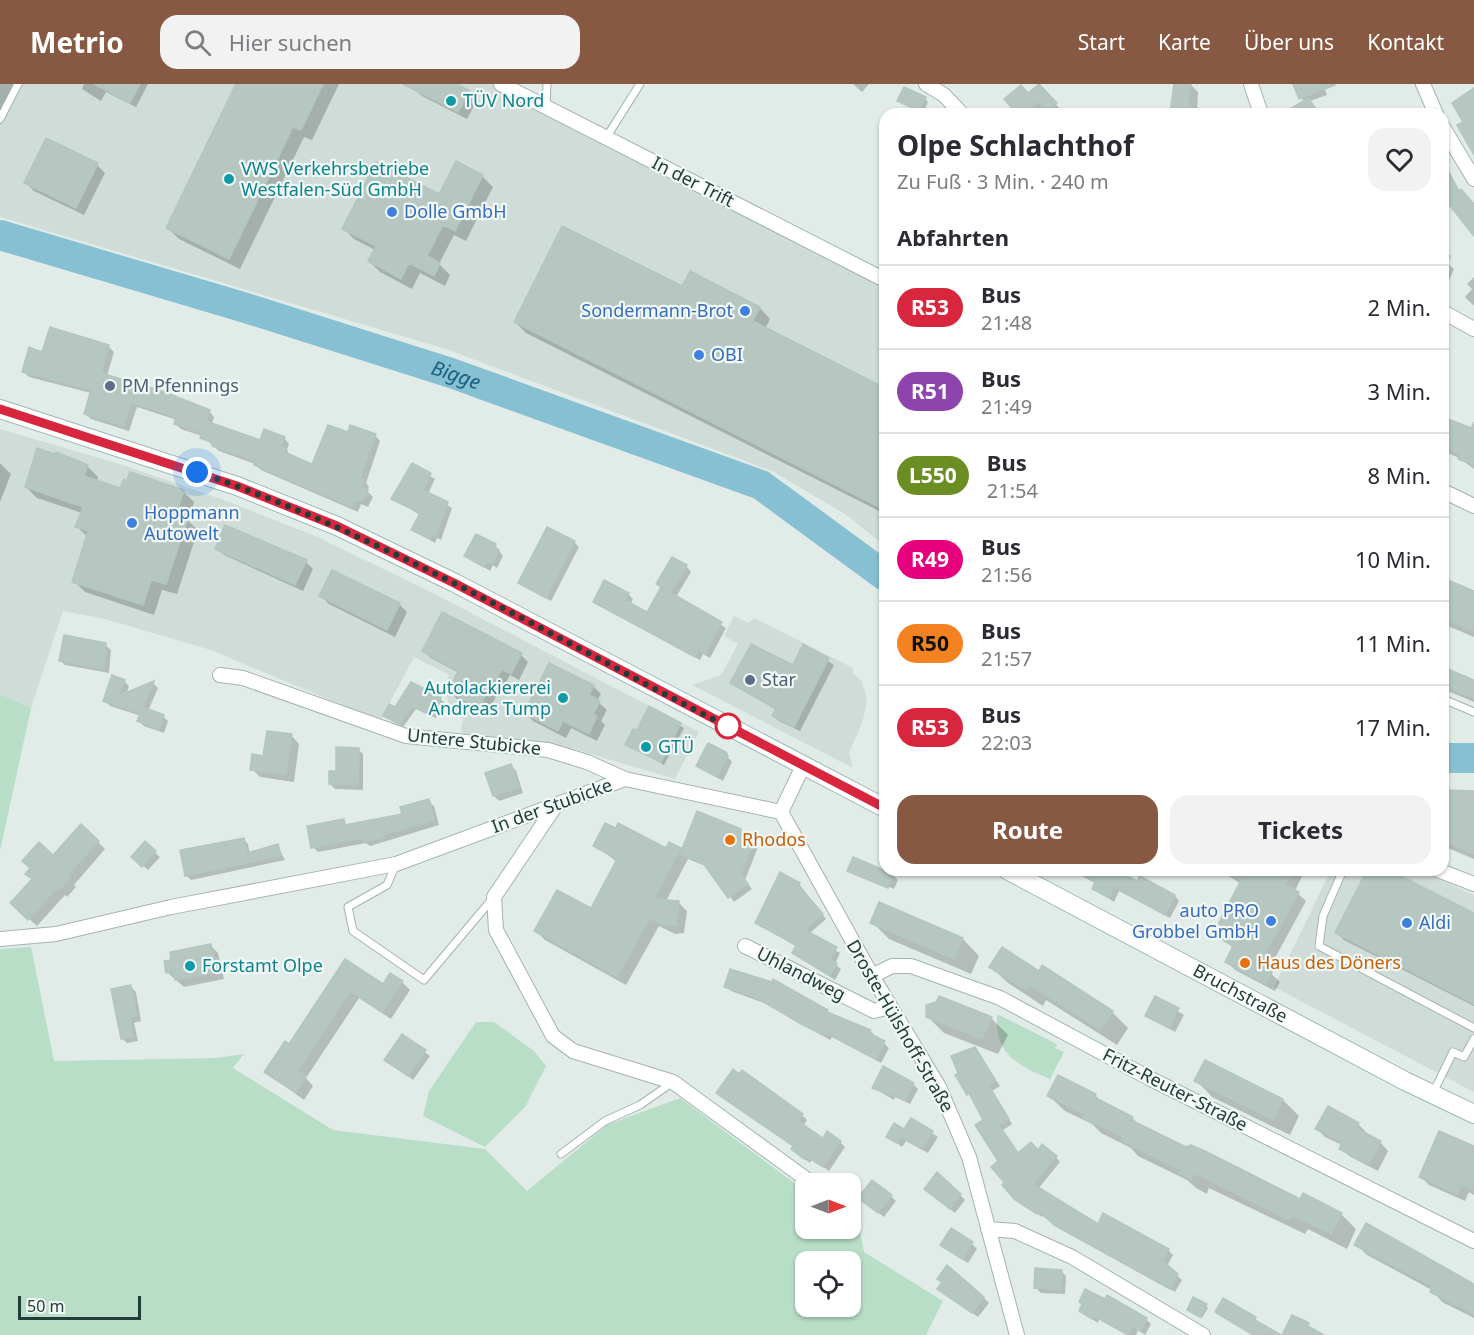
<!DOCTYPE html>
<html lang="de">
<meta charset="utf-8">
<style>
:root{--surface:#fff;--page:#f2f2f3;--text:#2b2b33;--muted:#7c7c81;--line:#e1e1e2;--accent:#875842}
body{margin:0;font-family:"Noto Sans",sans-serif;background:var(--page);color:var(--text);height:100vh;display:flex;flex-direction:column;font-size:22px;white-space:nowrap}
*{box-sizing:border-box;margin:0}
p{font-size:20px;color:var(--muted)}
.icon{flex:none;width:33px;height:33px;fill:none;stroke:currentColor;stroke-width:2;stroke-linecap:round;stroke-linejoin:round}
.map{position:relative;flex:1;overflow:hidden}
.drawer{position:absolute;left:879px;top:24px;width:570px;height:768px;display:flex;flex-direction:column;background:var(--surface);border-radius:18px;box-shadow:0 2px 4px #0004}
.drawer>*{flex:none}
.badge{padding:0 12px;border-radius:20px;font-size:21px;line-height:39px}
.needle{width:39px;rotate:90deg}
.tools{position:absolute;left:795px;top:1089px;display:grid;gap:12px}
.tools a{display:grid;place-items:center;width:66px;height:66px;border-radius:12px;background:var(--surface);box-shadow:0 2px 4px #0004;font-size:30px}
.scale{position:absolute;left:18px;bottom:15px;width:123px;box-sizing:border-box;padding-left:6px;border:3px solid #213d39;border-top:0;font-size:16px;line-height:21px;white-space:nowrap;color:#213d39;-webkit-text-stroke:4px #f1f8f6;paint-order:stroke}
.you{position:absolute;width:30px;height:30px;margin:-15px;border:4px solid #fff;border-radius:50%;background:#1a73e8;box-shadow:0 0 0 9px #1a73e833}
.map>.badge{position:absolute;translate:-50% -50%;box-shadow:0 0 0 3px #fff}
h2{padding:0 18px;font-size:22px;line-height:54px}
.round{display:grid;place-items:center;flex:none;width:63px;height:63px;border-radius:18px;background:var(--page)}
.head{display:flex;align-items:center;justify-content:space-between;height:102px;padding:0 18px}
h1{font-size:28px;font-weight:700;line-height:45px}
.cta{display:flex;gap:12px;margin-top:auto;padding:12px 18px}
.cta a{flex:1;height:69px;border-radius:18px;background:var(--accent);color:#fff;font-size:24px;font-weight:700;line-height:69px;text-align:center}
.cta a+a{background:var(--page);color:var(--text)}
ul{padding:0;list-style:none}
li{display:flex;align-items:center;gap:18px;height:84px;padding:0 18px;border-top:2px solid var(--line)}
li div{flex:1}
li b{display:block;font-size:22px}
li em{font-style:normal}
li .badge{min-width:66px;font-weight:700;text-align:center}
header{display:flex;align-items:center;gap:36px;box-sizing:border-box;height:84px;padding:0 30px;background:var(--accent);color:#fff}
header strong{font-size:28px}
nav{display:flex;gap:33px;margin-inline-start:auto;font-size:21px}
.search{width:420px;height:54px;background:var(--page);display:flex;align-items:center;gap:15px;box-sizing:border-box;padding:0 21px;border-radius:18px;color:var(--muted);font-size:22px}
.map>svg:first-child{display:block}
.built{fill:#cfdcd7}
.green{fill:#b9dec7;fill-rule:evenodd}
.shadow{fill:#0003}
.lines{fill:none;stroke-linecap:round;stroke-linejoin:round}
.river{stroke:#87bfd3;stroke-width:30}
.building{fill:#b6c7c2;stroke:#b3c6c0;stroke-width:1.5}
.lane-casing{stroke:#a4b4b0;stroke-width:9}
.street-casing{stroke:#a4b4b0;stroke-width:16}
.secondary-casing{stroke:#9fb8b2;stroke-width:20}
.lane{stroke:#fff;stroke-width:7}
.street{stroke:#fff;stroke-width:14}
.secondary{stroke:#fff;stroke-width:18}
.line-casing{stroke:#fff;stroke-width:14}
.line{stroke:#d7263d;stroke-width:9}
.walk{stroke:#213d39;stroke-width:6;stroke-dasharray:0 10.8}
.culture-dot{fill:#0f9aa8;stroke:#f1f8f6;stroke-width:2}
.shop-dot{fill:#3f7fe0;stroke:#f1f8f6;stroke-width:2}
.service-dot{fill:#5c6f8a;stroke:#f1f8f6;stroke-width:2}
.stop-dot{fill:#fff;stroke:#d7263d;stroke-width:3}
.food-dot{fill:#e8710a;stroke:#f1f8f6;stroke-width:2}
.labels{text-anchor:middle;stroke-width:4.5;stroke-linejoin:round;paint-order:stroke}
.culture-label{font-size:18px;fill:#0d838f;stroke:#f1f8f6;text-anchor:start}
.street-label{font-size:18px;fill:#213d39;stroke:#f1f8f6}
.shop-label{font-size:18px;fill:#366cbe;stroke:#f1f8f6;text-anchor:start}
.service-label{font-size:18px;fill:#4e5e75;stroke:#f1f8f6;text-anchor:start}
.food-label{font-size:18px;fill:#c56008;stroke:#f1f8f6;text-anchor:start}
.water-label{font-size:20px;font-style:italic;fill:#19607b;stroke:#f1f8f6}
</style>
<header>
<strong>Metrio</strong>
<div class="search"><svg class="icon" aria-label="search" viewBox="0 0 24 24"><circle cx="10" cy="10" r="6"/><path d="M15 15l6 6"/></svg>Hier suchen</div>
<nav><a>Start</a><a>Karte</a><a>Über uns</a><a>Kontakt</a></nav>
</header>
<div class="map">
<svg width="1474" height="1251" viewBox="0 0 1474 1251">
<rect width="100%" height="100%" fill="#e1ece8"/>
<path class="built" d="M0 0H501L885 196V462L845 430 772 387 446 265 0 133Z
M0 345 123 381 221 415 313 451 429 507 699 648 675 695 574 665 509 655 463 652 461 646 463 635 453 629 444 605 449 591 414 573 380 637 211 566 105 535 63 527 31 624 0 610Z
M734 532 748 539 754 534 853 584V589L862 598 867 615 863 636 849 669 853 684 692 601 721 591 738 560 724 552Z
M1331 786H1419L1474 811V1008L1274 903Z"/>
<path class="green" d="M0 610 31 624 0 767Z
M31 863 54 977 217 974 244 970 233 984 333 1046 485 1065 527 1107 607 1041 680 1014 805 1107 806 1144H850L851 1140 860 1147 864 1168 943 1217 926 1251H0V865ZM806 1178H850V1222H806Z
M997 930 1057 960 1055 964 1064 968 1050 995C1016 981 995 970 997 930Z
M476 938H494L534 967 546 982 525 1023 485 1063 423 1032 429 1007Z"/>
<path class="shadow" d="M0 0H21L0 41Z
M84 0H148L136 23 106 8 101 17 82 5Z
M238 0H339L312 56 304 53 240 185 179 155 168 144Z
M416 0H453L469 8 477 16 467 35 422 12 413 4Z
M853 0H869L862 8Z
M1175 0H1190L1198 8 1197 30H1171Z
M1294 0H1323L1327 11 1310 17 1320 30H1293L1304 18Z
M1039 1 1060 25 1054 30H1019L1028 10Z
M925 14 928 18 923 30 899 16Z
M457 79 482 92 493 103 466 157 454 151 439 180 450 191 445 202 420 189 412 205 380 188 369 177 375 166 354 155 343 144 440 112Z
M97 81 105 89 84 131 34 107 26 99Z
M1443 166 1451 172 1447 179 1454 185 1447 201 1443 198Z
M691 189 760 224 770 235 765 245 885 306V430L526 249 515 238 683 204Z
M1474 193V222L1465 213 1472 205 1467 200Z
M51 245 109 263 114 268 107 292 209 327 214 333 212 340 261 358 284 354 289 360 287 366 290 372 313 382 349 350 375 351 380 357 366 399 369 403 367 407 373 413 368 423 361 420 358 428 261 386 255 380 219 367 202 352 181 345 175 339 177 336 137 323 129 347 91 335 85 330 91 309 29 293 23 287 43 269Z
M1443 330 1453 338 1474 347V385L1459 374 1443 367Z
M0 379 11 390 0 418Z
M412 381 435 395 428 410 452 424 441 456 437 454 435 459 413 446 420 431 395 416Z
M87 382 98 393 97 398 120 406 183 407 194 418 188 437 198 446 177 510 162 506 154 531 85 508 74 497 88 453 77 443 82 429 37 414 26 403Z
M574 458 579 463 551 517 520 499Z
M495 461 503 472 497 484 493 481 490 487 466 472Z
M216 464 306 478 313 485 303 507 224 471Z
M686 482 691 488 676 513 726 544 710 574 703 570 700 576 595 517 605 498 628 510 633 515 630 521 648 530 662 504 658 500Z
M1443 496 1474 509V553L1443 540Z
M321 512 399 520 407 528 395 553 329 520Z
M105 561 111 566 109 589 65 581 60 576Z
M804 562 834 581 800 647 779 637 774 631 777 626 732 599 794 583Z
M424 567 521 571 528 578 519 596 510 591 504 602 502 601 487 630 457 615 450 607 459 589 431 574Z
M1443 585 1474 598V618L1443 605Z
M124 597 129 602 126 611 153 599 158 604 148 627 163 632 168 637 164 649 144 642 139 637 141 632 110 622 105 617Z
M593 602 601 610 597 617 607 626 601 637 605 641 597 657 571 644 566 654 533 637 525 629Z
M440 615 444 618 436 634 416 625 403 643 385 632 396 625Z
M649 624 684 644 664 681 627 660 637 648Z
M291 651 299 660 294 698 260 693 252 685Z
M358 665 363 670V706L335 705 330 700Z
M725 670 732 678 723 697 698 682Z
M511 681 516 687 523 709 499 717 494 712Z
M1443 708 1474 709V775L1443 762Z
M428 717 434 722 439 741 370 762 366 759 318 768 313 763 343 737 348 742 403 731Z
M740 746 746 751 744 755 758 763 745 796 752 805 734 818 708 783 688 775 666 817 678 818 687 827 684 849 675 850 659 842 626 901 545 856 536 847 591 826 617 778 595 761 680 765 682 768Z
M243 755 248 760 250 770 277 761 285 776 191 796 186 791Z
M98 758 105 765 74 801 76 803 67 813 65 811 37 842 20 827 33 796 53 773Z
M145 759 160 773 148 786 133 772Z
M849 786 893 791 898 796 894 805 853 787V790Z
M1073 786H1111L1138 799 1175 812 1179 817 1170 834 1119 807 1114 818 1094 805 1096 800Z
M1220 786H1305L1295 807 1306 817 1268 887 1280 898 1275 907 1235 886 1227 878 1234 864 1214 850 1241 800Z
M1368 786H1386L1474 831V922L1344 856 1337 849Z
M799 800 826 835 809 850 840 869 835 880 841 885 835 896 799 873 794 869 797 863 757 838Z
M880 820 963 855 979 872 971 890 889 855 872 838Z
M210 861 218 869 224 895 184 903 168 889Z
M345 877 383 902 402 898 410 906 391 935 359 914 306 994 313 1002 304 1016 266 988 290 962Z
M991 883 1039 889 1112 928 1128 944 1117 961 1046 916 1043 922 1008 899Z
M130 902 136 908 141 937 134 939 138 957 127 959 122 954Z
M726 902 827 927 832 931 870 947 889 964 881 979 832 953 830 956 764 919 731 907Z
M1156 914 1184 931 1175 948 1147 932Z
M927 932 991 934 1008 951 998 970 944 949Z
M403 952 430 972 413 996 386 976Z
M974 964 1000 1002 992 1007 1012 1040 1003 1046 1019 1070 1038 1068 1056 1073 1060 1078 1038 1105 1098 1142 1168 1166 1173 1171 1167 1182 1182 1196 1175 1208 1060 1145 1044 1130 1042 1133 1015 1114 1005 1098 985 1036 957 992Z
M1196 996 1283 1016 1299 1032 1290 1051 1212 1013Z
M913 1000 918 1005 910 1020 895 1013 894 1016 874 1004Z
M718 1009 802 1031 807 1036 803 1042 823 1056 840 1058 845 1063 829 1087 812 1075 810 1079 798 1070 794 1063Z
M1095 1011 1104 1020 1132 1034 1140 1041 1301 1117 1341 1130 1356 1145 1347 1165 1308 1145 1305 1150 1209 1104 1207 1110 1196 1104 1187 1096 1138 1072 1131 1064 1101 1049 1092 1040 1065 1027 1049 1012Z
M911 1036 938 1053 928 1069 906 1057 902 1063 888 1052 905 1047Z
M1358 1040 1366 1048 1365 1051 1380 1058 1388 1067 1378 1087 1349 1072 1341 1064 1342 1061 1325 1053 1317 1045Z
M1474 1064V1111L1469 1108 1465 1117 1429 1101 1421 1093Z
M938 1090 965 1116 955 1129 931 1110Z
M891 1112 896 1117 884 1133 865 1119Z
M1366 1141 1474 1201V1234L1442 1218 1432 1206 1367 1171 1356 1160Z
M972 1160 977 1165 968 1179 947 1166Z
M947 1183 970 1200 989 1219 978 1233 939 1205 944 1199Z
M1061 1187 1066 1192 1065 1210 1041 1209 1036 1204Z
M1206 1222 1208 1224 1202 1234 1191 1227Z
M1080 1227 1146 1235 1151 1240 1145 1251 1138 1246 1136 1251H1127L1099 1235 1098 1239Z"/>
<g class="lines">
<g class="river">
<path id="s1" d="M0 151 246 224 451 289 761 401 885 492"/>
<path d="M1443 674H1474"/>
</g>
</g>
<path class="building" d="M94 0H140L130 19Z
M236 0H323L301 46 293 43 229 175 166 144Z
M403 0H457L470 7 458 28Z
M1039 0 1057 19 1047 27 1038 17 1023 30H1017L1004 15 1021 1 1028 9Z
M1174 0H1191L1188 19 1196 30H1170Z
M1293 0H1335V1L1299 15Z
M904 3 926 13 919 27 897 17Z
M1474 4V71L1457 41 1463 38 1452 19Z
M1308 14 1320 30H1282Z
M46 54 98 79 76 124 24 99Z
M456 77 483 91 455 147 443 141 427 172 440 179 434 192 409 179 401 195 368 177 376 162 342 145 376 78 439 110Z
M1443 77 1459 107 1461 105 1474 120V152L1443 113Z
M562 142 682 202 690 187 760 223 753 237 885 304V426L514 238Z
M50 243 109 261 101 289 162 307 210 326 206 337 260 356 264 345 285 353 281 362 286 363 284 368 312 380 328 341 348 348 350 341 376 350 360 394 365 396 361 403 368 406 363 417 356 416 352 423 254 381V378L247 374 212 362 213 359 200 354 202 349 174 340 176 333 131 319 124 342 84 330 91 306 22 288 29 263 42 268Z
M1443 333 1471 344 1474 338V381L1458 375 1460 370 1443 363Z
M37 364 55 370 56 368 88 381 84 392 120 404 124 395 127 397 130 388 184 406 176 430 188 434 166 500 151 496 143 521 72 498 88 447 75 443 83 423 25 403Z
M412 379 431 389 423 406 448 418 436 452 432 450 430 455 411 446 420 429 391 415Z
M225 441 307 476 295 501 215 465Z
M547 443 575 457 546 514 518 499Z
M476 450 496 460 495 463 499 466 492 480 487 477 484 483 464 472Z
M672 473 687 481 671 508 656 500Z
M332 486 400 519 387 546 319 512Z
M1443 494 1474 507V547L1443 535Z
M604 496 629 509 625 516 647 528 661 503 722 538 705 570 698 566 695 573 593 518Z
M442 528 522 569 511 590 502 585 496 596 494 594 479 624 448 607 458 587 422 567Z
M64 551 106 559 104 585 59 577Z
M751 560 793 581 803 560 829 574 794 643 772 632 776 625 730 599Z
M549 579 594 601 589 611 600 617 593 630 597 632 589 650 563 637 558 647 524 629Z
M1443 583 1474 596V614L1443 602Z
M112 591 125 596 118 612 154 597 143 623 164 631 159 645 137 637 140 630 103 617Z
M411 598 441 613 432 632 412 622 399 640 383 632 389 620 395 623Z
M649 622 681 639 661 678 625 661 633 645 637 646Z
M267 647 292 650 286 691 250 686 252 670 263 672Z
M708 659 726 668 728 672 717 693 696 682Z
M336 663 359 664 358 701 329 700V687H336Z
M511 680 519 704 493 712 485 689Z
M1443 706 1474 707V770L1443 757Z
M429 715 435 736 383 751V754L363 758 362 754 311 764 307 742 344 735 345 741 402 730 400 723Z
M697 727 741 745 739 751 754 757 741 790 748 800 728 814 703 779 680 770Z
M605 739 616 744 618 739 666 764 669 758 681 764 654 815 679 817 676 841H665L650 834 617 893 534 847 557 806 591 824 617 775 593 762Z
M81 740 99 757 67 792 70 794 59 806 57 804 28 836 10 819 32 795 25 790 30 784 22 777 39 758 53 771Z
M244 754 247 769 278 760 281 772 185 792 180 766Z
M145 757 156 767 142 783 131 773Z
M853 773 893 790 888 804 847 787Z
M1072 786H1115L1137 797 1140 792 1175 811 1165 831 1114 803 1109 814 1092 805 1095 798Z
M1219 786H1293L1285 801 1299 808 1259 881 1272 888 1266 900 1225 878 1233 862 1213 850 1241 796Z
M1367 786H1389L1474 829V920L1335 849Z
M780 788 800 799 798 801 823 830 805 846 837 863 830 876 837 879 830 892 792 869 796 861 755 839Z
M879 818 963 854 954 875 870 839Z
M211 860 217 888 175 896 173 888 166 889 164 877 171 876 170 868Z
M1002 863 1039 887 1042 881 1113 927 1100 946 1030 901 1026 906 989 883Z
M345 875 383 900 390 889 403 897 382 928 350 907 298 987 306 992 296 1009 264 988 285 957 289 960Z
M730 885 772 898 773 895 828 926 827 928 871 946 869 949 885 957 876 975 826 949 825 952 801 940 757 914 724 903Z
M131 901 137 932 130 934 133 952 121 955 111 905Z
M939 912 992 933 982 955 926 933V921L936 918Z
M1155 912 1179 924 1169 944 1145 932Z
M402 950 426 966 408 992 384 976Z
M975 963 996 997 989 1002 1009 1035 999 1041 1018 1069 1031 1058 1038 1066 1042 1060 1057 1072 1033 1100 1098 1140 1103 1129 1169 1165 1163 1177 1178 1190 1170 1205 1054 1141 1039 1127 1037 1130 1014 1115 1002 1101 1004 1098 991 1083 998 1077 975 1041 983 1036 969 1009 967 1011 955 991 958 989 951 972Z
M1205 976 1283 1015 1273 1036 1194 997Z
M883 982 914 999 905 1016 872 1004Z
M733 985 739 990 742 986 803 1030 798 1037 823 1054 827 1047 841 1057 823 1083 806 1072 804 1075 791 1065 793 1062 716 1009Z
M1058 991 1096 1010 1094 1013 1133 1033 1131 1036 1186 1063 1191 1061 1207 1068 1300 1115 1303 1109 1342 1129 1331 1150 1292 1131 1289 1136 1194 1089 1191 1095 1178 1089 1180 1086 1121 1057 1123 1053 1083 1034 1085 1031 1047 1012Z
M1328 1022 1359 1039 1356 1044 1381 1057 1369 1080 1339 1065 1342 1058 1315 1045Z
M911 1034 933 1047 922 1065 901 1053 897 1059 886 1053 894 1039 904 1045Z
M1439 1047 1474 1062V1107L1461 1101 1457 1110 1419 1093Z
M937 1088 961 1110 950 1125 924 1105Z
M872 1096 892 1111 878 1129 858 1114Z
M1366 1139 1474 1200V1230L1430 1208 1432 1202 1354 1161Z
M951 1144 973 1158 962 1175 940 1161Z
M947 1181 984 1213 972 1229 937 1205 942 1198 937 1195Z
M1035 1184 1062 1186 1061 1206 1034 1204Z
M1085 1205 1105 1215 1107 1211 1147 1234 1140 1247 1133 1242 1128 1251 1094 1232 1092 1235 1079 1227 1082 1220 1079 1218Z
M1193 1213 1207 1220 1200 1233 1187 1226Z
M1223 1214 1256 1233 1255 1236 1281 1251H1253L1215 1228Z
M1292 1231 1309 1239 1308 1242 1324 1251H1282Z"/>
<g class="lines">
<defs>
<path id="lane" d="M546 22 547 0
M0 35 18 0
M606 54 640 0
M1443 615 1474 628
M396 780 387 801 348 823 353 847 424 896 493 814
M1343 786 1323 832 1319 862 1474 944
M1433 1009 1453 968 1464 973 1474 955
M561 1070 605 1037 640 1021 673 998"/>
<path id="street" d="M501 0 885 196
M926 0 944 11 962 30
M1251 0 1261 30
M1423 0 1436 30
M1443 43 1474 95
M1443 228 1474 245
M1443 407 1474 422
M220 591 243 594 406 652 548 666 587 678 625 695
M803 682 781 728 872 892 939 1003 969 1073 1017 1251
M556 721 494 813 496 846 553 952 573 967 673 998 813 1100
M1438 786 1474 800
M0 855 56 850 171 823 396 780 625 695 781 728
M745 862 874 927 890 923
M872 892 892 882H911L1000 914 1151 995 1474 1157
M988 1145 1015 1147 1072 1173 1203 1251"/>
<g id="secondary">
<path d="M0 325 237 402 337 442 455 499 885 724"/>
<path id="s2" d="M1007 786 1405 997 1474 1030"/>
</g>
</defs>
<use href="#lane" class="lane-casing"/>
<use href="#street" class="street-casing"/>
<use href="#secondary" class="secondary-casing"/>
<use href="#lane" class="lane"/>
<use href="#street" class="street"/>
<use href="#secondary" class="secondary"/>
</g>
<g class="lines">
<defs>
<path id="line" d="M0 325 237 402 337 442 454 499 885 724"/>
</defs>
<use href="#line" class="line-casing"/>
<use href="#line" class="line"/>
<path class="walk" d="M197 388C327 432 450 496 571 560 623 587 675 617 728 642"/>
</g>
<g class="culture-dot">
<circle cx="451" cy="17" r="6"/>
<circle cx="229" cy="95" r="6"/>
<circle cx="563" cy="614" r="6"/>
<circle cx="646" cy="663" r="6"/>
<circle cx="190" cy="882" r="6"/>
</g>
<g class="shop-dot">
<circle cx="392" cy="128" r="6"/>
<circle cx="745" cy="227" r="6"/>
<circle cx="699" cy="271" r="6"/>
<circle cx="132" cy="439" r="6"/>
<circle cx="1271" cy="837" r="6"/>
<circle cx="1407" cy="839" r="6"/>
</g>
<g class="service-dot">
<circle cx="110" cy="302" r="6"/>
<circle cx="750" cy="596" r="6"/>
</g>
<circle class="stop-dot" cx="728" cy="642" r="12"/>
<g class="food-dot">
<circle cx="730" cy="756" r="6"/>
<circle cx="1245" cy="879" r="6"/>
</g>
<g class="labels">
<g class="culture-label">
<text x="463" y="23">TÜV Nord</text>
<text x="241" y="91">VWS Verkehrsbetriebe<tspan x="241" dy="21">Westfalen-Süd GmbH</tspan></text>
<text x="551" y="610" text-anchor="end">Autolackiererei<tspan x="551" dy="21">Andreas Tump</tspan></text>
<text x="658" y="669">GTÜ</text>
<text x="202" y="888">Forstamt Olpe</text>
</g>
<g class="street-label">
<text transform="translate(693 98) rotate(27)" y="6">In der Trift</text>
<text transform="translate(474 658) rotate(6)" y="6">Untere Stubicke</text>
<text transform="translate(552 722) rotate(-20)" y="6">In der Stubicke</text>
<text transform="translate(801 890) rotate(27)" y="6">Uhlandweg</text>
<text dy="6" stroke="none"><textPath href="#s2" startOffset="264">Bruchstraße</textPath></text>
<text transform="translate(900 942) rotate(60)" y="6">Droste-Hülshoff-Straße</text>
<text transform="translate(1175 1006) rotate(27)" y="6">Fritz-Reuter-Straße</text>
</g>
<g class="shop-label">
<text x="404" y="134">Dolle GmbH</text>
<text x="733" y="233" text-anchor="end">Sondermann-Brot</text>
<text x="711" y="277">OBI</text>
<text x="144" y="435">Hoppmann<tspan x="144" dy="21">Autowelt</tspan></text>
<text x="1259" y="833" text-anchor="end">auto PRO<tspan x="1259" dy="21">Grobbel GmbH</tspan></text>
<text x="1419" y="845">Aldi</text>
</g>
<g class="service-label">
<text x="122" y="308">PM Pfennings</text>
<text x="762" y="602">Star</text>
</g>
<g class="food-label">
<text x="742" y="762">Rhodos</text>
<text x="1257" y="885">Haus des Döners</text>
</g>
<g class="water-label">
<text dy="7" stroke="none"><textPath href="#s1" startOffset="477">Bigge</textPath></text>
</g>
</g>
</svg>
<div class="tools">
<a><svg class="needle" viewBox="-14 -14 28 28"><path d="M0-13l5 13h-10z" fill="#e53935"/><path d="M0 13l5-13h-10z" fill="#7c7c81"/></svg></a>
<a><svg class="icon" aria-label="locate" viewBox="0 0 24 24"><circle cx="12" cy="12" r="6"/><path d="M12 2v4M12 18v4M2 12h4M18 12h4"/></svg></a>
</div>
<div class="scale">50 m</div>
<div class="you" style="left:197px;top:388px"></div>
<section class="drawer">
<div class="head"><div><h1>Olpe Schlachthof</h1><p>Zu Fuß · 3 Min. · 240 m</p></div><a class="round"><svg class="icon" aria-label="heart" viewBox="0 0 24 24"><path d="M12 20l-8-8c-3-5 5-10 8-4 3-6 11-1 8 4z"/></svg></a></div>
<h2>Abfahrten</h2>
<ul>
<li><span class="badge" style="background:#d7263d;color:#fff">R53</span><div><b>Bus</b><p>21:48</p></div><em>2 Min.</em></li>
<li><span class="badge" style="background:#8e44ad;color:#fff">R51</span><div><b>Bus</b><p>21:49</p></div><em>3 Min.</em></li>
<li><span class="badge" style="background:#6b8e23;color:#fff">L550</span><div><b>Bus</b><p>21:54</p></div><em>8 Min.</em></li>
<li><span class="badge" style="background:#e6007e;color:#fff">R49</span><div><b>Bus</b><p>21:56</p></div><em>10 Min.</em></li>
<li><span class="badge" style="background:#f58220;color:#111">R50</span><div><b>Bus</b><p>21:57</p></div><em>11 Min.</em></li>
<li><span class="badge" style="background:#d7263d;color:#fff">R53</span><div><b>Bus</b><p>22:03</p></div><em>17 Min.</em></li>
</ul>
<div class="cta"><a>Route</a><a>Tickets</a></div>
</section>
</div>
